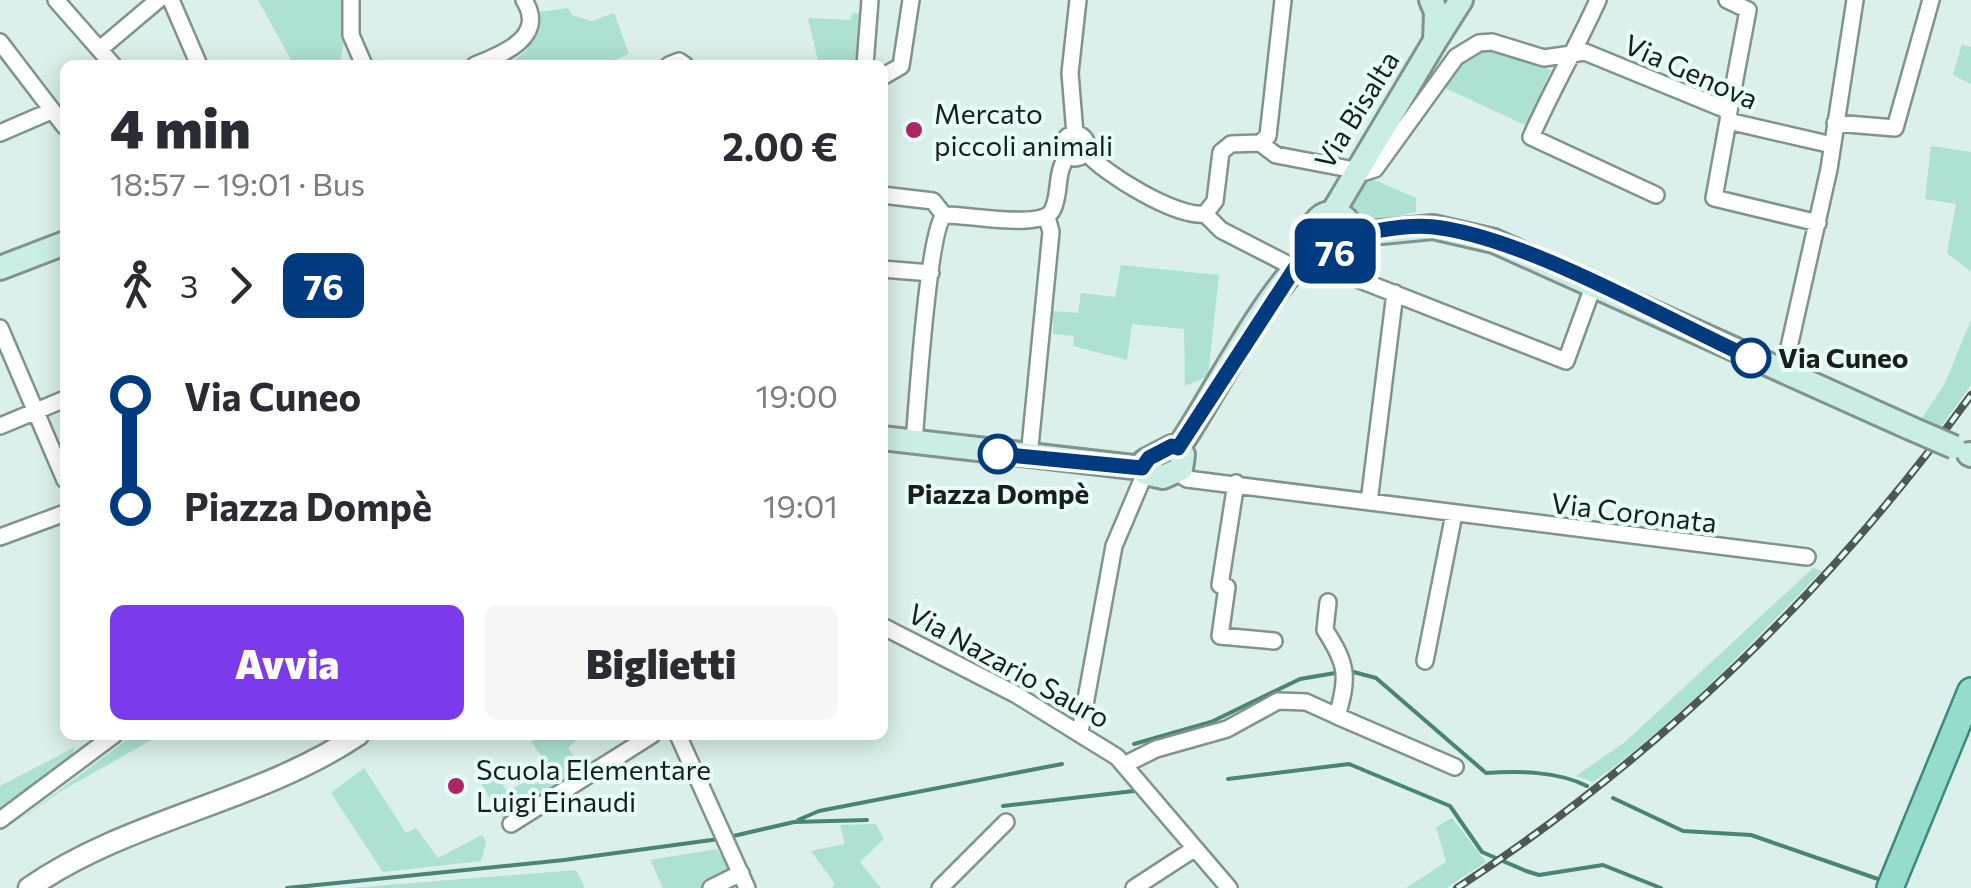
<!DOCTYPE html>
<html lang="it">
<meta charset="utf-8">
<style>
:root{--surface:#fff;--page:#f7f7f7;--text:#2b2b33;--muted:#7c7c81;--accent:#7c3aed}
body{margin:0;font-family:Commissioner,sans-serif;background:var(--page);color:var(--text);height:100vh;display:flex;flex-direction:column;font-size:38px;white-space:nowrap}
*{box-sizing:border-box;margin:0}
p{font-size:32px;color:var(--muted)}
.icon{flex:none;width:55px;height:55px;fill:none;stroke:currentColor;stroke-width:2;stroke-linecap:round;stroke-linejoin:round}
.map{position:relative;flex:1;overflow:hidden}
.drawer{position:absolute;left:60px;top:60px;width:828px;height:680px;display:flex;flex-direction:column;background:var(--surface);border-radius:15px;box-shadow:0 5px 25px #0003}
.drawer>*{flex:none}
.badge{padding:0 20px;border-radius:15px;font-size:35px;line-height:65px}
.map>.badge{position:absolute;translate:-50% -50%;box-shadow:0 0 0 5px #fff}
.legs{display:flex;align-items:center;gap:15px;height:110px;padding:0 50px;font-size:32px}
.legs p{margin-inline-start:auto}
.head{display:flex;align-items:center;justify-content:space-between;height:170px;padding:0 50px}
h1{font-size:55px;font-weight:800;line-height:75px}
.action{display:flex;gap:20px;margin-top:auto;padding:20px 50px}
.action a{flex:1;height:115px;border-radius:15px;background:var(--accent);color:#fff;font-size:40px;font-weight:800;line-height:115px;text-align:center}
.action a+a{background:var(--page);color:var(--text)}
ul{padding:0 50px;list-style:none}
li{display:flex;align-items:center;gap:35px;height:110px;font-size:38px}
li i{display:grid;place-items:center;width:15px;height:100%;margin:0 12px;background:currentColor}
li i::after{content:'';width:25px;height:25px;margin:-12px;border:8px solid;border-radius:50%;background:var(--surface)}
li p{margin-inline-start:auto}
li:first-child i{background:linear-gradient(#0000 50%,currentColor 0)}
li:last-child i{background:linear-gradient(currentColor 50%,#0000 0)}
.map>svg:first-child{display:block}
.green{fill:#ace1d3}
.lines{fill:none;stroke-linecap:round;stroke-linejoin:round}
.stream{stroke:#498476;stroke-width:4}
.minor-casing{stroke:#80938d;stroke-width:20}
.tertiary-casing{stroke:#80938d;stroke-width:25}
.secondary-casing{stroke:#80938d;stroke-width:28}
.primary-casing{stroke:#3b8b7a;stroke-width:30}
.minor{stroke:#fff;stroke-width:15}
.tertiary{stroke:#fff;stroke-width:20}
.secondary{stroke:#caeee6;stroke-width:22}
.primary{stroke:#95dccd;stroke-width:25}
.rail-casing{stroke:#4e5956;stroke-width:8}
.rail{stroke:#e8fdf7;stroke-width:4;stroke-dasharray:11;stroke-linecap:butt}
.secondary-bridge-casing{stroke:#80938d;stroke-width:28;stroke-linecap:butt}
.secondary-bridge{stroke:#caeee6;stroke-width:22}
.line-1-casing{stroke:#fff;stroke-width:22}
.line-1{stroke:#003b80;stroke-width:15}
.poi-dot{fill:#ae2566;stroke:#e8fdf7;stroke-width:4}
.stop-1-dot{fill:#fff;stroke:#003b80;stroke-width:5}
.labels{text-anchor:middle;stroke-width:8;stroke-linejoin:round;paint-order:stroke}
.street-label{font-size:28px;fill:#171e1c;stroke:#e8fdf7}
.poi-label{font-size:28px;fill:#171e1c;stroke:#e8fdf7;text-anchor:start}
.stop-label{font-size:28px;font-weight:bold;fill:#171e1c;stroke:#e8fdf7;text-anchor:start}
</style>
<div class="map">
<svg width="1971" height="888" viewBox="0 0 1971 888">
<rect width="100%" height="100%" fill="#dbf0ea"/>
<path class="green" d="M258 0H341L345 37 339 65H294Z
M568 8 572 15 592 21 614 13 629 54 603 65H508L526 51 540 12Z
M852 13 863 14 859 65H819L808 18 851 20Z
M1962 44 1971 47V84L1953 75Z
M1497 50 1551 70 1527 126 1443 87 1472 51Z
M1931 146 1971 152V272L1947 253 1956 204 1925 199Z
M1370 178 1416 198V212L1373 221 1358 219 1349 199 1358 185Z
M1121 265 1219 275 1208 376 1185 386 1184 329 1132 324 1127 360 1073 346 1074 336 1053 334V311L1078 313 1081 293 1115 297Z
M1971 320V385L1939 429 1921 420 1945 383Z
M1813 568 1822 571C1749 645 1678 722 1593 782L1576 776 1625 742Z
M134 735H160L58 793 11 826Z
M545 735H582L568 748 584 773 504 821 479 780 491 770 508 792 548 766 531 741Z
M75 747 71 759 0 807V786Z
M364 768 406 833 416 828 438 858 482 835 486 842 481 861 383 872 331 793Z
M1452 818 1486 862 1446 888H1406L1446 862 1436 827Z
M876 824 884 839 860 862 881 888H832L835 884 811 851 845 844 840 825Z
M717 849 731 872 702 888H663L650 860Z
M576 870 585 888H349Z"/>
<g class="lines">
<path class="stream" d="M1350 671 1376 678 1486 773C1518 771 1557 771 1587 786
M1134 744 1211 722 1300 679 1341 672
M1228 779 1349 764 1450 806 1482 852 1526 871 1539 875 1603 865 1661 888
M1613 798 1683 831 1751 835 1878 879
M1003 806 1134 791
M798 820 819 811 1062 764
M729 837 794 822 867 820
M287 888 564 860 719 839"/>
<defs>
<path id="minor" d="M56 0 113 65
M171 0 199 65
M351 0V35L364 65
M1598 0C1577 47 1552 89 1531 137L1656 195
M1727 0 1748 10 1729 111
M0 42 65 127
M100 49 158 0
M475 65C503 54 547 37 524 0
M669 65 679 61 685 65
M865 65 870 0
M882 77 901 66 911 0
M1728 121 1714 198 1818 223
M1835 123 1895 128 1931 0
M0 133 51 111
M1075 134 1070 73 1078 0
M1063 146a12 12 0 1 1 24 0a12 12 0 1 1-24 0Z
M1260 143 1276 155 1365 172 1375 169 1456 57 1479 43 1492 42 1544 58 1585 52 1729 111 1728 121 1832 145
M1086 152C1104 174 1177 218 1205 214
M882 195 933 201 944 215
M1205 214 1215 201 1221 152 1231 144 1260 143 1268 136 1283 0
M1205 214 1221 230 1295 268
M944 215C967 214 1044 231 1053 209 1061 191 1055 172 1068 155
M1333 251 1334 264 1342 273 1566 361 1594 284
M882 269 931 273
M0 328 65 480
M1783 374 1829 169 1855 0
M0 426 65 399
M914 442C917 407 928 232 944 215
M1029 457 1051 232 1047 217
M1177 472 1187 479 1807 557
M1236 483 1220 585 1227 587 1220 636 1274 641
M1369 502 1395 293
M0 537 65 513
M882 626 1015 694 1117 757 1229 888
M1425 661 1454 514
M1337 716 1455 767
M1080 732 1114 546 1145 473
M678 735 747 888
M1126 764 1156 749 1227 729 1278 701 1306 702 1337 716C1349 676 1347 664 1325 630L1328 602
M0 820 114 735
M511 824 652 735
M711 888 741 873
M940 888 1006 822
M1134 888 1194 849"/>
<path id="tertiary" d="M29 888C130 818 256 803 358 735"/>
<path id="secondary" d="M1431 0 1436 12 1435 41 1461 0
M1333 212 1435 41
M1313 232a19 19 0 1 1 38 0a19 19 0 1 1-38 0Z
M1351 235 1433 227 1494 241 1910 428
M0 268 65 243
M882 438 1142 468
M1172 447 1183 455 1181 469 1163 477 1145 473V461Z
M1178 448C1210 403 1276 269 1320 248
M1969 454 1971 455"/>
<path id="primary" d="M1890 888 1971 691"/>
</defs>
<use href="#minor" class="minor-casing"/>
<use href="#tertiary" class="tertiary-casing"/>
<use href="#secondary" class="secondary-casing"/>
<use href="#primary" class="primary-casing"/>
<use href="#minor" class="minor"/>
<use href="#tertiary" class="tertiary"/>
<use href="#secondary" class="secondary"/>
<use href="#primary" class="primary"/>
<defs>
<path id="rail" d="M1457 888C1658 757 1831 589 1971 395"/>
</defs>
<use href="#rail" class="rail-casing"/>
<use href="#rail" class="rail"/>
<defs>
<path id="secondary-bridge" d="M1910 428 1954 447"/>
</defs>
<use href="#secondary-bridge" class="secondary-bridge-casing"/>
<use href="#secondary-bridge" class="secondary-bridge"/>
</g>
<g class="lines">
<defs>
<path id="line-1" d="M998 454 1142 468 1149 458 1172 446 1178 448 1295 268 1320 248 1339 250 1351 235C1378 231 1407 224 1434 227 1527 238 1663 318 1751 358"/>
</defs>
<use href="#line-1" class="line-1-casing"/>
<use href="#line-1" class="line-1"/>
</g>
<g class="poi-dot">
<circle cx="914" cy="130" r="10"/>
<circle cx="456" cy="786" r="10"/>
</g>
<g class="stop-1-dot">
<circle cx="1751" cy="358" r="18"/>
<circle cx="998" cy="454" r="18"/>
</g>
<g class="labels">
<g class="street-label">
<text transform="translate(1691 72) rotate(24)" y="10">Via Genova</text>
<text transform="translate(1357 110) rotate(-58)" y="10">Via Bisalta</text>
<text transform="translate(1634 513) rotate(7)" y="10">Via Coronata</text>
<text transform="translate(1009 666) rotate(29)" y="10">Via Nazario Sauro</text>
</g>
<g class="poi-label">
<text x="934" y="124">Mercato<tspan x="934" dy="32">piccoli animali</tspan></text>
<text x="476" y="780">Scuola Elementare<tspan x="476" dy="32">Luigi Einaudi</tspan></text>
</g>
<g class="stop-label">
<text x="1778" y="368">Via Cuneo</text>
<text x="998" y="504" text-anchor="middle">Piazza Dompè</text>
</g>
</g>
</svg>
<b class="badge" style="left:1335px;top:251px;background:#003b80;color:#fff">76</b>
<section class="drawer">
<div class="head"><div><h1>4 min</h1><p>18:57 – 19:01 · Bus</p></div><b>2.00 €</b></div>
<div class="legs"><svg class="icon" aria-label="walk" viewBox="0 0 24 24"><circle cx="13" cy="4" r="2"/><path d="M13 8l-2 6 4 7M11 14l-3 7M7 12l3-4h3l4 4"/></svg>3<svg class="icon" aria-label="forward" viewBox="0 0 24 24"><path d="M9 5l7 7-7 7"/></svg><b class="badge" style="background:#003b80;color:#fff">76</b></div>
<ul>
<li><i style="color:#003b80"></i><b>Via Cuneo</b><p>19:00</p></li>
<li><i style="color:#003b80"></i><b>Piazza Dompè</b><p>19:01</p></li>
</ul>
<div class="action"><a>Avvia</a><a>Biglietti</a></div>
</section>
</div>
